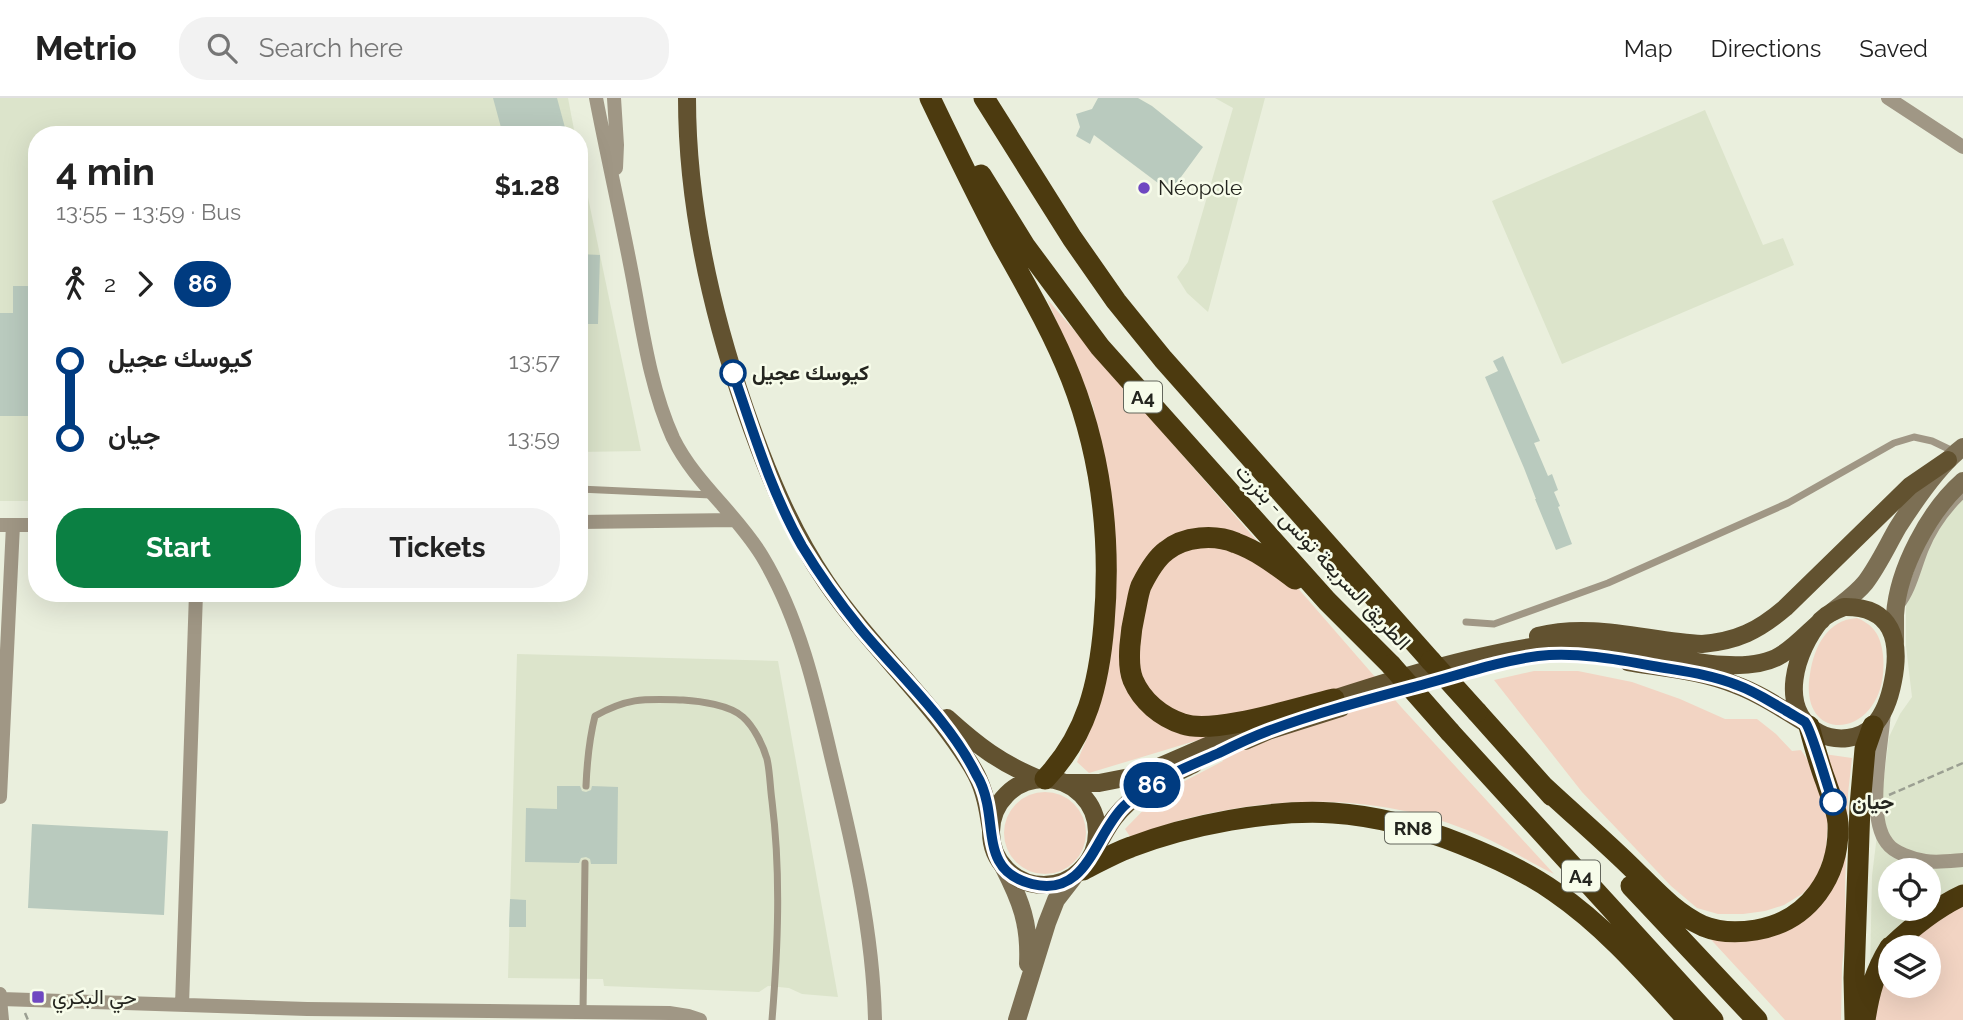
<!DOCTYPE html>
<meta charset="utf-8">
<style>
:root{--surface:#fff;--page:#f2f2f2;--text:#222;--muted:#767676;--line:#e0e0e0;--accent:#0b8043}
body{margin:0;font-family:Raleway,Vazirmatn,sans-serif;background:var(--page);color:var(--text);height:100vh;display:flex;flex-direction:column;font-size:26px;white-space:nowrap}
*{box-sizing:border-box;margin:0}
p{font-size:23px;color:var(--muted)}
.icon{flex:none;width:38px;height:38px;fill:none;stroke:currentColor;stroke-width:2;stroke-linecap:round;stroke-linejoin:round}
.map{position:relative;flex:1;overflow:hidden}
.panel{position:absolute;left:28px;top:28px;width:560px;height:476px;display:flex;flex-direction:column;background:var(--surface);border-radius:28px;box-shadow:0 7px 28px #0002}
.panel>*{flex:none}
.badge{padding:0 14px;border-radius:23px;font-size:24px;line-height:46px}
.buttons{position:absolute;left:1878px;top:760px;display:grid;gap:14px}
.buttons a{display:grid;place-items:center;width:63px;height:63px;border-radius:50%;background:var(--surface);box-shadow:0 7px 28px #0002;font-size:35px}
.map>.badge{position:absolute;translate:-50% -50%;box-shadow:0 0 0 4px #fff}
.legs{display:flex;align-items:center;gap:10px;height:77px;padding:0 28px;font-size:23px}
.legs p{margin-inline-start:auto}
.head{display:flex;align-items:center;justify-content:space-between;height:119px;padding:0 28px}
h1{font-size:38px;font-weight:700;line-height:52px}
.cta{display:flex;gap:14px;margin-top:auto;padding:14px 28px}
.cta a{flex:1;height:80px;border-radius:28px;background:var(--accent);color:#fff;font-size:28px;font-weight:700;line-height:80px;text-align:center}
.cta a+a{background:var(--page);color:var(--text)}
ul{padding:0 28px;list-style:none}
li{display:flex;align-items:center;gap:24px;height:77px;font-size:26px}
li i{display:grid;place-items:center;width:10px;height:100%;margin:0 9px;background:currentColor}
li i::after{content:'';width:18px;height:18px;margin:-9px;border:5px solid;border-radius:50%;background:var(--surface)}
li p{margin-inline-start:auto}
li:first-child i{background:linear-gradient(#0000 50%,currentColor 0)}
li:last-child i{background:linear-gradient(currentColor 50%,#0000 0)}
header{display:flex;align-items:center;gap:42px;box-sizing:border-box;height:98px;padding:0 35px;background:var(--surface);border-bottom:2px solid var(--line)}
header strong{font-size:33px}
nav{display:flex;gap:38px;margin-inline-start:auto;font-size:24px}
.search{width:490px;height:63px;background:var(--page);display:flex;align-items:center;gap:18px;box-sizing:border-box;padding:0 24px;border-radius:28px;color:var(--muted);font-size:26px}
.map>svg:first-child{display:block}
.built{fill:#dce4cb;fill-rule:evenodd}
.green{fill:#f2d4c3}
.building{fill:#b9cabe}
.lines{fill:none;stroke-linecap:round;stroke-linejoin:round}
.path{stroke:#9b9f92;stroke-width:2.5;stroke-dasharray:7 3.5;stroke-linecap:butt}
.lane{stroke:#a09785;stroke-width:7}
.street{stroke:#a09785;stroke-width:14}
.secondary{stroke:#7c6f54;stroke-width:18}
.primary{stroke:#625230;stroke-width:18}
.highway{stroke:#4c3a0f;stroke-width:21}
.highway-bridge{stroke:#4c3a0f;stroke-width:21}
.line-1-casing{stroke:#fff;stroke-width:16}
.line-1{stroke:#003b80;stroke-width:10}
.poi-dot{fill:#6f48c1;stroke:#f7fcea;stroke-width:2.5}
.stop-1-dot{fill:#fff;stroke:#003b80;stroke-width:3.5}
.labels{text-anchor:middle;stroke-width:5;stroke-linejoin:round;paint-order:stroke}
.shield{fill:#f7fcea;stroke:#63665c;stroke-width:2}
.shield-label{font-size:19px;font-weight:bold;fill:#24251f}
.poi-label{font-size:21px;fill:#24251f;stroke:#f7fcea;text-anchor:start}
.stop-label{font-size:21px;font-weight:bold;fill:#24251f;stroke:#f7fcea;text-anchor:start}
.street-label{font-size:21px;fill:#24251f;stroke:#f7fcea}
</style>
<header>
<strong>Metrio</strong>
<div class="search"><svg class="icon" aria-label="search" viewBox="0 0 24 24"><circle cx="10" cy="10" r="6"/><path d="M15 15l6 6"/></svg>Search here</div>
<nav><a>Map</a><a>Directions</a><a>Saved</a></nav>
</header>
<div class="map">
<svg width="1963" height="922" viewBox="0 0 1963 922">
<rect width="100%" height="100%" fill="#eaefdd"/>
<path class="built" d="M0 0H568L575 37H37V403H0Z
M1215 0H1265L1208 214 1187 195 1177 179 1188 164 1233 10Z
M1705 12 1763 147 1783 140 1794 167 1562 266 1492 103Z
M579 56 600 157 641 353 579 354Z
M1963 385V806L1890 849 1869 922 1872 778 1889 639 1900 616 1912 599 1906 548V477ZM1890 772H1928V810H1890Z
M517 556 778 563 838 899 802 896 789 890 768 888 759 894 604 888 603 881 508 880Z"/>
<path class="green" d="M1047 201 1402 610 1554 776C1529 764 1505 748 1479 737 1383 695 1281 696 1181 722 1164 727 1148 734 1131 740L1125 731 1158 697 1223 663 1205 640 1089 675 1077 664 1089 635 1098 593 1112 408 1093 308Z
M1857 520C1874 527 1881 538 1883 557 1891 641 1797 652 1810 576 1814 549 1827 522 1857 520Z
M1534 573H1578L1632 584 1680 601 1725 621H1757L1776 636 1792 653 1801 652 1812 669 1828 717 1826 753 1816 782 1802 796 1784 807 1765 813 1743 816H1718L1697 810 1671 788 1582 694 1494 582Z
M1824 656 1852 660 1848 696 1845 790 1846 830 1842 868 1841 922H1785L1704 834 1778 829 1838 764Z
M1004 735a41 41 0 1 1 82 0a41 41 0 1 1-82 0Z
M1963 806V922H1871L1890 863V887H1928V849H1902L1920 832Z"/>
<path class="building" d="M493 0H557L567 37H503Z
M1098 0H1138L1152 8 1203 49 1170 94 1094 37 1090 46 1076 38 1080 29 1076 16 1092 11Z
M579 156 600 157 598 226H579Z
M13 188H37V318H0V215H13Z
M1503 258 1540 343 1534 345 1548 378 1552 376 1558 392 1554 394 1560 408 1558 409 1572 446 1556 452 1535 401H1536L1524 370 1485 279 1498 273 1493 263Z
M557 688H580L582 693 586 694 591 692 592 688 618 689 617 766H591L590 761 586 759 581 760 579 765 525 764 526 710 557 711Z
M32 726 168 733 164 817 28 810Z
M510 801 526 802V829H509Z"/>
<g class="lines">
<path class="path" d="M1889 697 1963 665
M25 915 28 922"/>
<path class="lane" d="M579 391 711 397
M1900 509C1913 493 1917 472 1925 452 1934 430 1946 413 1963 397
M1466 524 1494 526 1608 485 1788 405 1894 345 1914 339 1932 343 1955 354
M586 688C587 664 589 642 595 618 629 599 645 601 683 602 700 603 730 607 743 619 754 629 763 647 767 661 770 674 770 689 772 703 781 776 778 849 772 922
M583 914 585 765"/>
<path class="street" d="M596 0C607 57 620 114 631 171 642 227 649 287 673 340 695 385 736 415 762 458 799 519 816 593 832 662 853 748 873 833 875 922
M614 0 617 47 616 70
M1888 0 1963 49
M579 424 734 422
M0 427H37
M1884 613C1882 647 1866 719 1887 745 1894 755 1913 761 1925 763 1937 765 1951 763 1963 762
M0 699 13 427
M0 896 1 901 307 911 669 915 688 918 700 922
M0 901 2 922
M182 907 196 495"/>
<path class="secondary" d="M1832 514C1843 505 1856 496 1865 485 1878 468 1887 448 1898 429 1914 404 1940 366 1963 349
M1895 544C1895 535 1895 526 1895 517 1898 471 1929 413 1963 383
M1003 768C1021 803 1030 826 1028 866
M1017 922 1047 825 1056 802 1073 780"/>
<path class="primary" d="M687 0C687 106 711 212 745 311 766 372 790 431 826 484 860 534 903 576 940 623 953 640 966 657 976 676 985 693 988 712 991 732
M1844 509C1893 508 1901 543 1893 583 1890 599 1885 615 1874 627 1861 642 1836 644 1819 635 1776 612 1796 552 1821 522 1828 515 1836 512 1844 509Z
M1538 538C1593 524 1647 543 1702 546 1737 543 1758 533 1785 510L1910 388 1948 362
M1628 564C1664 570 1703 573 1736 587 1761 596 1782 611 1804 624
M1321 605C1389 583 1467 558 1538 548 1562 544 1588 546 1613 549 1657 554 1742 582 1781 557 1796 548 1809 533 1822 522
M947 620C978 648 1000 665 1039 681
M1245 643 1268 633 1341 610
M991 734a53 53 0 1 1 106 0a53 53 0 1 1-106 0Z
M1065 685H1099L1140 677 1258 626
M1094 753C1101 742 1107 729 1115 719 1135 693 1166 680 1194 666"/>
<path class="highway" d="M930 0C953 48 976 96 1001 143 1026 188 1052 232 1071 280 1102 359 1111 443 1104 526 1099 586 1087 637 1045 681
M984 0 1072 140 1116 203 1163 261 1431 563
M981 77 1025 148 1100 249 1327 503 1391 567
M1295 481C1276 467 1258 453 1236 445 1215 436 1184 438 1166 453 1155 461 1147 476 1141 488 1138 496 1137 505 1135 514 1131 531 1126 565 1133 582 1142 603 1161 619 1183 626 1214 637 1299 609 1334 601
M1477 614 1552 698
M1450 634 1713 922
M1543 688C1572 715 1601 740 1629 767 1652 789 1674 815 1703 828 1720 835 1738 835 1756 832 1809 823 1840 778 1838 725 1837 711 1830 697 1826 684 1819 666 1814 647 1809 628
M1083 772C1099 764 1114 755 1131 749 1189 727 1270 711 1333 715 1377 718 1421 730 1461 746 1494 759 1527 774 1555 794 1606 829 1647 877 1688 922
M1631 788 1757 922
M1891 849C1913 828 1935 810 1963 797
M1855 922 1854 880 1860 708 1865 651 1873 628
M1865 922C1869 895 1875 873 1890 849"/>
<path class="highway-bridge" d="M1431 563 1477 614
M1391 567 1450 634"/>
</g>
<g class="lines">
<defs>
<path id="line-1" d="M733 275C753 333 771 394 802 448 819 476 839 504 860 530 898 576 949 622 976 676 981 684 985 695 987 705 994 739 987 775 1032 786 1088 800 1094 737 1124 708 1150 683 1187 669 1219 655 1235 647 1252 639 1268 633 1319 614 1373 600 1425 586 1462 576 1500 563 1538 558 1576 554 1616 561 1653 568 1681 573 1710 576 1737 587 1754 593 1769 603 1785 612 1791 616 1799 620 1805 624 1811 630 1828 691 1833 704"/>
</defs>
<use href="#line-1" class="line-1-casing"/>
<use href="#line-1" class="line-1"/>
</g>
<g class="poi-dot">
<circle cx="1144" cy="90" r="7"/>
<rect x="31" y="892" width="14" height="14" rx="3.5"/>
</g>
<g class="stop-1-dot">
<circle cx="733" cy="275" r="12"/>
<circle cx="1833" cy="704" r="12"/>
</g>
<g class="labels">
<g class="shield">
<rect x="1124" y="283.5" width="38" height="31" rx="5"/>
<rect x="1385" y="714.5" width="56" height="31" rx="5"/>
<rect x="1562" y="762.5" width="38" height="31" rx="5"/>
</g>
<g class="shield-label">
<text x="1143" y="306">A4</text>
<text x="1413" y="737">RN8</text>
<text x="1581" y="785">A4</text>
</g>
<g class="poi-label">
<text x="1158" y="97">Néopole</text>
<text x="52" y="906">حي البكري</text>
</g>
<g class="stop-label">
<text x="752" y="282">كيوسك عجيل</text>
<text x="1852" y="711">جيان</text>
</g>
<g class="street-label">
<text transform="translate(1323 459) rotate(47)" y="7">الطريق السريعة تونس - بنزرت</text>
</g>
</g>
</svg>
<div class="buttons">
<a><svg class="icon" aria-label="locate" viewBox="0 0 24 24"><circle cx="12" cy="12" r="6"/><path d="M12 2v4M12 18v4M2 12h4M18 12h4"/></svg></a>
<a><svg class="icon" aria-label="layers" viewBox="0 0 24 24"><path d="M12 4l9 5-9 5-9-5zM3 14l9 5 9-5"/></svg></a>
</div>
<b class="badge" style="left:1152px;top:687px;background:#003b80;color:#fff">86</b>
<section class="panel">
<div class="head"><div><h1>4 min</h1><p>13:55 – 13:59 · Bus</p></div><b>$1.28</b></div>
<div class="legs"><svg class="icon" aria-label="walk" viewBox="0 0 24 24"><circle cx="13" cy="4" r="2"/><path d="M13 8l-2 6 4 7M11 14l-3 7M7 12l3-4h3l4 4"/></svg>2<svg class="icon" aria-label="forward" viewBox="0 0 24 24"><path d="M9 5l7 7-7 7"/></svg><b class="badge" style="background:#003b80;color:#fff">86</b></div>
<ul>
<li><i style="color:#003b80"></i><b>كيوسك عجيل</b><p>13:57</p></li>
<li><i style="color:#003b80"></i><b>جيان</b><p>13:59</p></li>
</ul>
<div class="cta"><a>Start</a><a>Tickets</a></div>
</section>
</div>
